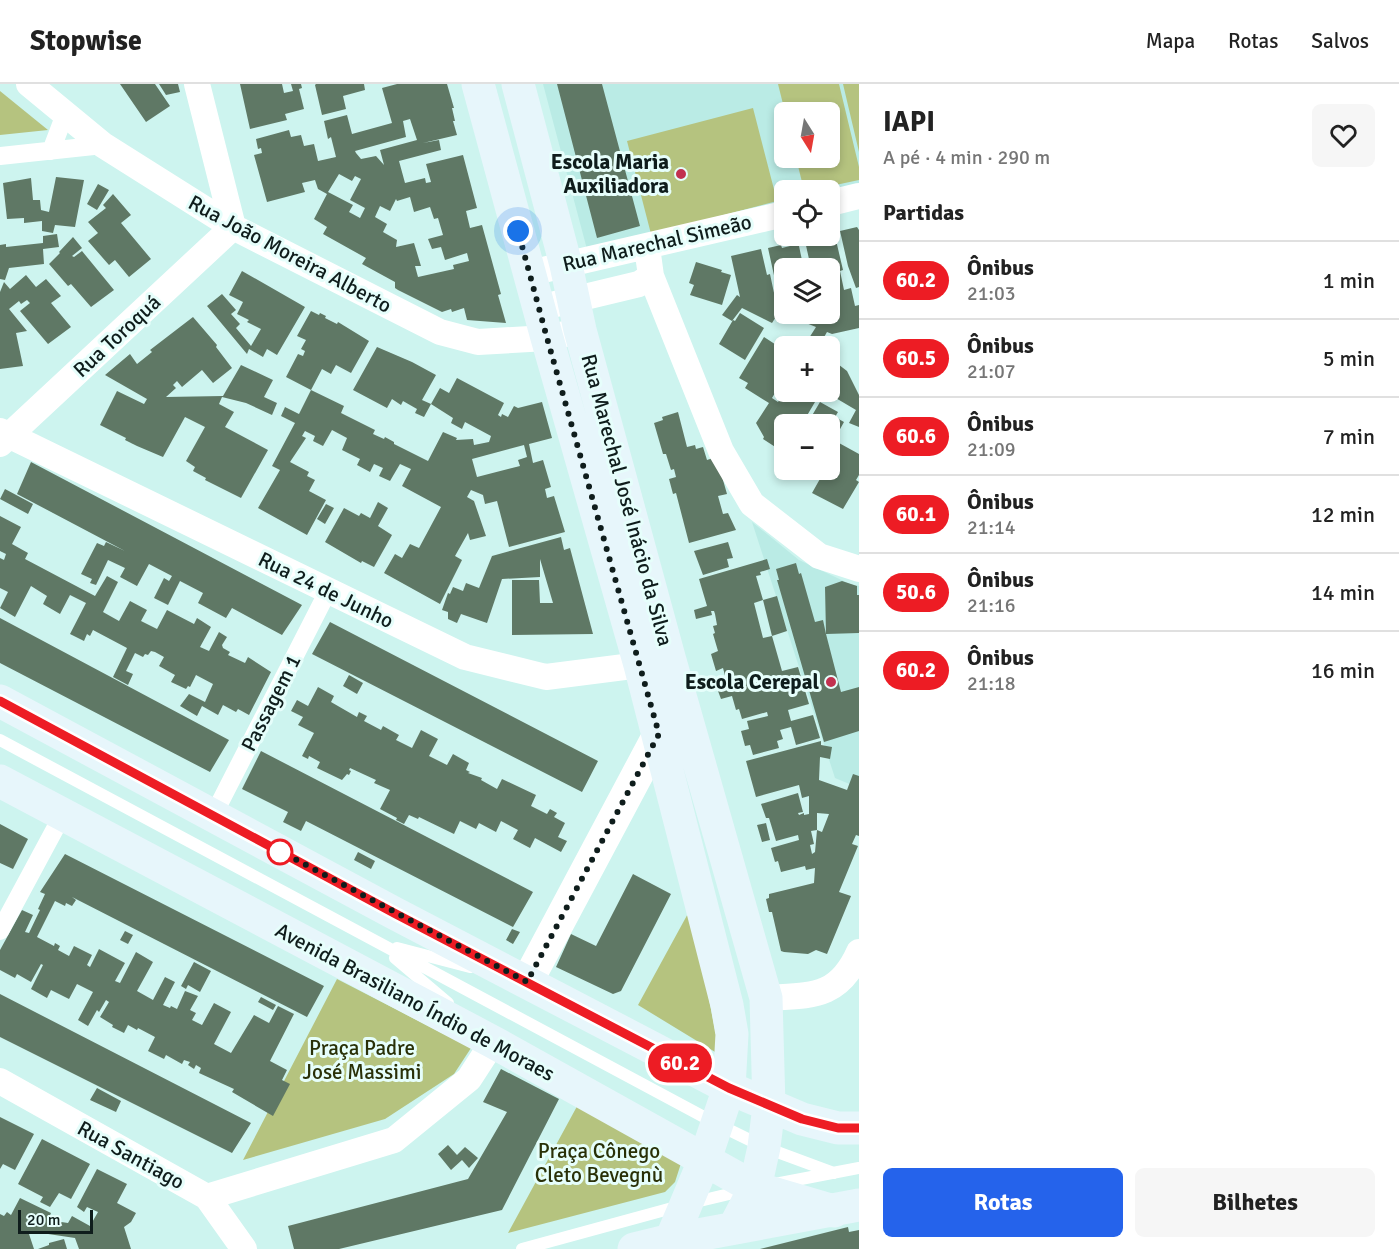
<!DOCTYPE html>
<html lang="pt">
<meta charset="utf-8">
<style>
:root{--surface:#fff;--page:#f6f6f6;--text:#222;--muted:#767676;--line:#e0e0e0;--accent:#2563eb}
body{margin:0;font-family:Signika,sans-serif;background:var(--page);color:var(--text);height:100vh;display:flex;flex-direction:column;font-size:22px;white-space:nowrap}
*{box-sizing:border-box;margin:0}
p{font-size:20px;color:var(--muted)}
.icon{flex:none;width:33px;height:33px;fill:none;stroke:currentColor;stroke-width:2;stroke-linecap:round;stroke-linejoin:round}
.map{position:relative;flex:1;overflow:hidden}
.sheet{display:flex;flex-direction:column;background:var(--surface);width:540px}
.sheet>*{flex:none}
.badge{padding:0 12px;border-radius:20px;font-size:21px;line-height:39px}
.needle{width:39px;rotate:169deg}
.tools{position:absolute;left:774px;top:18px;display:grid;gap:12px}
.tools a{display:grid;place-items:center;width:66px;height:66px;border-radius:9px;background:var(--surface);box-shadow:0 3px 9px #0003;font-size:30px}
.scale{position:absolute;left:18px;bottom:15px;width:75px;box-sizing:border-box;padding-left:6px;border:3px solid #0f1d1c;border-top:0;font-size:16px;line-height:21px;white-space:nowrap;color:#0f1d1c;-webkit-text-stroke:4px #e6fefb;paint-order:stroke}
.you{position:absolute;width:30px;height:30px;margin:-15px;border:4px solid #fff;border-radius:50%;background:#1a73e8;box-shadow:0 0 0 9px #1a73e833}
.map>.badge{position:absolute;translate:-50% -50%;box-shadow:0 0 0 3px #fff}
h2{padding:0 24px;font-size:22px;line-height:54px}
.round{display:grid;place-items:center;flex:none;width:63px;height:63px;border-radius:9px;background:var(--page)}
.overview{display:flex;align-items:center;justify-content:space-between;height:102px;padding:0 24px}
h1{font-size:28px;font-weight:700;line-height:45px}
.action{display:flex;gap:12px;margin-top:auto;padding:12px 24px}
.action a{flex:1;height:69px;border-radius:9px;background:var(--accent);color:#fff;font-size:24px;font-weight:700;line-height:69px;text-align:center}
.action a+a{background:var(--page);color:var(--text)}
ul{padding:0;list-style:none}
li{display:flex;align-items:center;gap:18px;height:78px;padding:0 24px;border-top:2px solid var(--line)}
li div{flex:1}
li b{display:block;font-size:22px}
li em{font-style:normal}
li .badge{min-width:66px;font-weight:700;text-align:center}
header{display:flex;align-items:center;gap:36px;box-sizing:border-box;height:84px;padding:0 30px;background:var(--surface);border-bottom:2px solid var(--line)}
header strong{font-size:28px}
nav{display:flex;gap:33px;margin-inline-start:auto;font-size:21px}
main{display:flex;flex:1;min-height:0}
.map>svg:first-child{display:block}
.built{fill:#baebe5;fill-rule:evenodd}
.green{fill:#b5c37f}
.building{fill:#5f7865;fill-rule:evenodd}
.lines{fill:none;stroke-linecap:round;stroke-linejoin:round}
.service{stroke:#fff;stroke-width:12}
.pedestrian{stroke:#fff;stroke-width:18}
.minor{stroke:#fff;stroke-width:26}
.tertiary{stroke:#fff;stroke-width:32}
.secondary{stroke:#e7f6fb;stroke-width:33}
.line-casing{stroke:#fff;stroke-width:14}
.line{stroke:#ed1c24;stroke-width:9}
.walk{stroke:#0f1d1c;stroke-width:6;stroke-dasharray:0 10.8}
.poi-dot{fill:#c2314f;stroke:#e6fefb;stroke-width:2}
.stop-dot{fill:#fff;stroke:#ed1c24;stroke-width:3}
.labels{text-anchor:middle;stroke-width:6;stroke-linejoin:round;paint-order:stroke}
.poi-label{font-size:21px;font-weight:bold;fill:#0f1d1c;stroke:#e6fefb;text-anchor:end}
.street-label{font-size:21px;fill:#0f1d1c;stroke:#e6fefb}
.park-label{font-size:21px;fill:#293007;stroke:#e6fefb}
</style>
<header>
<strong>Stopwise</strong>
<nav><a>Mapa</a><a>Rotas</a><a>Salvos</a></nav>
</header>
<main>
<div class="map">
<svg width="859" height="1165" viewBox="0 0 859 1165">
<rect width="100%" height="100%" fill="#cdf4ef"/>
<path class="built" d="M543 0H859V102L830 106H784V120L588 169ZM784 28H830V74H784Z
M752 438 799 476 850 500 859 502V704L835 694Z"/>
<path class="green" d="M778 0H839L859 83V96L812 106H804L796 74H830V28H785Z
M843 0H859V68Z
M0 7 48 46 0 51Z
M753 24 777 117 651 150 627 57Z
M691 824 720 971 638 921Z
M337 895 471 964 454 990 385 1035 243 1076Z
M581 1015 683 1073 675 1098 665 1108 508 1149Z"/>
<path class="building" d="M120 0H155L170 22 146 38Z
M159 0H178L180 8 166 11Z
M240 0H282L284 9 293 7 291 0H301L302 4 299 5 304 25 285 30 287 36 250 45Z
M316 0H364L365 6 343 12 346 25 322 31 315 1Z
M397 0H447L454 24H452L455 37H453L457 51 423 59 439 56 441 66 399 77 405 99 425 94 426 99 431 98 426 80 463 71 477 124 466 127 470 144 482 141 501 210 498 211 506 239 467 236 464 224 452 228 451 225 442 228 398 206 395 204V198L362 180 366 174 323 150 327 143 314 135 327 110 318 105 315 96 302 99 305 108 267 118 254 71 262 69 261 64 258 65 256 55 289 46 291 53 301 51 304 62 314 60 318 77 336 73 331 53 328 55 324 37 347 31 352 50 392 39 382 4ZM410 35 417 56 380 66 384 81 376 72 361 75 356 69 355 67 406 53 403 37ZM339 90 352 97 355 92 361 95 350 116 365 124 360 134 349 128 353 121 328 108ZM410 113 414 128 430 123 434 135 438 134 443 151 428 155 432 165 441 163 445 176 467 169 469 177 453 181 454 185 418 193 415 182H421L414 159 396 163 397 156 383 148 387 140 375 133 380 122 390 127 396 115 397 117Z
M557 0H602L640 142 597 154Z
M56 93 84 96 75 143 55 141 53 149 42 147V137L24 139V134L7 135 3 99 31 94 33 116H40L41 126 49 128Z
M98 100 109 106 97 126 87 120Z
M113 110 131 131 121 139 151 175 129 193 115 176 109 181 88 157 98 149 88 138 106 124 103 121Z
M857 143 859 146V203L856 204 848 182 840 147Z
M57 150 59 163 43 165 44 180 9 184 5 196 0 195V161L6 160V163L43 159V152Z
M788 152H800L802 161 799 162 803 181 807 180 808 184H784V213L779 214 768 164 781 161 782 164 790 162Z
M835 152 843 186 840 187 844 206 851 204 855 222 859 221V244L832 250 827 248 819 262H804L816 243 801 237 802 230H830V184H811L805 157Z
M73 153 82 164 72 172 74 173 82 167 114 206 91 223 71 200 68 202 49 180 60 169 59 168Z
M761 165 767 191 770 190 777 223 779 218 784 220V230H792L791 233 779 228 772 239 742 224 732 237 722 231 737 211 740 213 731 172Z
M696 178 722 186 721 188 731 191 722 221 690 211 694 201 689 199Z
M242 187 305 223 277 271 267 265 263 273 249 265 247 270 207 222 222 210 236 226 231 230 240 240 236 244 251 262 261 245 247 238 249 236 237 230 243 218 229 211Z
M26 191 36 203 46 195 61 212 51 219 71 243 48 260 20 227 30 219 27 216 21 220 19 217 9 225 27 247 16 249 23 282 0 285V208L4 198 10 205Z
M311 227 319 231 320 229 326 232 325 234 337 240 338 238 369 257 351 289 336 281 331 290 322 285 311 306 344 322 341 329 375 346 373 350 384 355 385 353 394 358V360L428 377 443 348 457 354 456 356 473 355 474 361 489 358 491 352 465 338 462 345 451 339 453 334 431 320 440 304 449 309 457 294 504 319 498 331 501 333 502 330 508 333 514 322 518 324 542 318 552 354 529 360 533 379 543 376 551 403 545 405 547 414 554 412 565 448 509 463 497 417 485 420 483 411 471 406 467 413 474 417 486 452 470 456 468 449 455 472 462 476 440 520 384 489 395 470 402 474 410 460 419 464 441 423 402 402 411 385 400 380 390 397 379 392 383 384 374 380 370 388 357 381 360 375 342 366 347 354 332 346 323 362 313 357 315 352 305 347 302 352 306 354 290 378 309 388 307 392 315 396 309 407 326 416 307 451 258 424 280 386 272 382 295 339 281 332 285 323 299 330 311 306 286 293 298 270 303 272 305 267 301 265 306 256 297 252ZM524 361 527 373 518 376 520 382 477 393 472 375Z
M740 229 764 244 745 276 719 260 733 236 735 237Z
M193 233 217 261 216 263 232 284 213 299 202 286 182 303 177 297 173 301 176 304 166 313 223 312 241 281 273 296 264 313 277 319 272 331 246 319 222 313 219 320 234 328 225 343 268 366 241 414 205 396 206 394 193 387 195 383 186 377 205 343 185 333 163 373 137 362 125 356 126 354 100 341 117 307 144 320 147 315 105 291 130 270 137 280 152 268 150 266Z
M764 253 784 266V294L772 314 778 318 785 308H812L808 315 815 318 802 340H784L783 368 763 355 764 353 756 339 769 319 745 304 748 299 739 294Z
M377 263 412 278 436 291 422 316 431 320 424 333 415 329 417 325 403 317 401 321 392 315 387 324 353 306Z
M830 274 847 287 859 311V343L849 339 856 326 834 313 832 317 820 311 818 313 813 311 815 308H830Z
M820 318 838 328 835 333 844 338 830 363V340H807Z
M678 328 687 363 695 361 696 365 703 363 707 376 713 374 721 389 727 410 718 412 723 430 728 429 736 446 689 459 676 409 673 410 669 395 676 393 674 385 671 386 666 370H663L654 339 663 336 662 333Z
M839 359 859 370V391L856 396 859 398 843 425 812 409 825 386H830V377Z
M31 378 302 521 282 551 232 524 226 534 198 519 203 509 180 497 168 521 154 514 164 494 169 497 172 492 149 480 137 502 120 493 125 484 108 476 96 501 90 499 92 495 81 490 97 459 104 462 106 458 125 467 17 410Z
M5 405 33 420 28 430 0 415Z
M378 418 388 424 378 442 392 451 374 483 362 477 361 479 325 458 344 424 359 432 361 429 370 434Z
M326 420 334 424 325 440 317 435Z
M0 432 21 443 12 460 28 469 25 475 95 512 107 492 118 498 103 528 119 537 130 517 147 526 141 537 157 545 167 526 194 540 197 534 211 543 200 563 209 567 219 548 227 553 222 561 223 564 230 568 228 571 245 579 248 573 271 588 249 631 238 625 236 628 223 621 218 631 202 622 197 632 180 622 189 610 205 618 213 600 196 591 190 603 188 602 186 605 171 598 175 591 159 582 164 573 155 568 151 567 148 571 145 570 143 573 135 569 126 587 133 590 128 601 113 593 127 564 93 546 90 552 87 550 84 557 70 550 86 519 70 511 60 530 43 520 47 512 31 502 15 533 0 524 8 508 0 504V474L4 476 6 470 0 467Z
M561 453 564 466 570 464 593 550 512 551V496H539L540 519H553L540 475V493L502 495 487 539 461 530 457 539 448 535V528L442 526 448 509 450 510 453 503 463 507 466 499 479 504 492 472Z
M728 458 733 474 727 475 729 483 703 491 694 467Z
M767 475 770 485 760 488 761 491 756 492 763 516 777 512 787 547 772 552 782 587 798 583 809 620 788 626 791 637 813 631 820 654 796 661 791 643 780 646 783 655 777 657 779 664 753 671 750 661 745 662 741 647 749 645 747 637 768 632 767 628 742 635 739 625 736 626 732 612 721 615 718 607 732 603H728L723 584 716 587 711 570 718 567 713 550 715 549 713 542 717 541 715 530 714 527H711L712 531 696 535 694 526 707 522 699 495ZM763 516 772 552 763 554 754 519Z
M796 479 799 490 801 489 815 538 823 536 826 550 825 503 842 497 857 502V511H859V549L826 550 841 608 859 603V647L824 658 777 496H779L776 485Z
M0 534 229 656 210 688 0 579Z
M330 538 598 677 582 708 312 570Z
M349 591 363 599 357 610 343 602Z
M318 603 334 612 331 618 357 633 359 628 367 632 364 637 381 646 383 642 399 651 396 656 412 664 421 646 438 655 429 672 447 681 453 670 469 679 466 686 470 688 468 689 482 694 481 696 497 705 502 695 536 711 531 722 547 730 550 725 557 729 554 733 565 739 558 753 567 757 561 768 535 754 530 764 513 755 518 746 501 737 496 748 479 739 476 745 460 737 454 750 419 733 418 735 409 731 404 740 396 736 397 734 380 725 390 706 374 699 376 696 350 684 349 686 351 687 349 691 347 690 342 696 317 684 320 678 309 672 308 675 302 672 314 649 298 641 303 633 291 627 297 616 308 622Z
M821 657V661L832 663 830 675 820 673 819 696 847 706 853 690 859 692V752L856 751 852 760 858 762 839 808 851 812 827 870 816 866 808 870 784 868 781 867 772 828H769L766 815 769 814V810L814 799 815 784 806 786 805 782 781 788 778 777 775 778 771 764 799 756 798 751 776 757 769 734H766L761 720 798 709 803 728 798 729 799 731 804 729V731L809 730V712L802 714 799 701 756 713 746 677ZM817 729 829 730 822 748 817 746ZM817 746 815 768 812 770 810 761 814 760 811 747Z
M261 667 533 808 513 843 306 737 301 747 283 738 288 728 242 705Z
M766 739 770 756 762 758 757 741Z
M0 740 28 755 13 785 0 779Z
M358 768 375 777 371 785 354 776Z
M65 770 324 902 307 933 72 813 76 816 72 822 66 819 65 822 55 817 37 853 54 862 55 859 60 862 58 866 69 872 74 862 92 871 87 881 90 883 99 865 125 879 115 897 120 899 136 868 153 878 137 907 153 916 165 893 175 898 163 921 170 924 171 922 177 925 185 907 198 912 190 926 196 929 192 936 202 941 214 919 231 928 214 960 231 969 254 931 269 939 278 922 294 930 270 977 287 986 282 996 290 1000 273 1032 232 1008 234 1005 199 989 201 984 196 981 194 985 188 981 190 978 184 976 182 980 166 971 164 975 148 967 155 953 138 944 137 946 128 941 124 949 112 943 113 941 100 933 109 918 106 916 99 928 97 926 88 942 78 936 93 908 77 900 69 915 51 906 47 914 31 905 43 881 41 880 31 898 17 890 15 894 0 886V866L22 826 33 831 25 848 29 849 40 826 38 825 45 810 40 808Z
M633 790 671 810 621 907 613 910 556 883 571 850 596 862Z
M512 845 520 848 513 860 506 856Z
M125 847 133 851 128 860 120 856Z
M194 878 211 887 200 908 188 901 186 905 181 902Z
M0 910 251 1039 232 1069 0 953Z
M261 913 276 921 273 926 258 918Z
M501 985 559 1015 502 1126 339 1165H294L288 1142 468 1095 507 1028 483 1018Z
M97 1004 121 1017 116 1028 90 1016Z
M0 1033 34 1050 15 1086 3 1080 0 1085Z
M42 1055 90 1080 71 1115 59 1109 50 1123 40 1118 43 1113 18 1100Z
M448 1061 457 1071 465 1063 478 1074 469 1084 462 1076 451 1086 438 1070Z
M97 1085 127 1100 117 1119 136 1129 131 1138 124 1143 131 1165H79L75 1154 28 1147 34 1165H0V1130L4 1132 7 1128 11 1131 20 1114 51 1129 48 1136 68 1139 72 1132 90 1142 98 1128 87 1123 84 1128 77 1123Z
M848 1143 849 1148 859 1146V1165H760Z
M64 1155 67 1165H38L49 1161V1159Z"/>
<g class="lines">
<path class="service" d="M0 656 717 1040 764 1063 834 1089
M397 864 470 883
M395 874 448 919
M775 1100 859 1084
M522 1165 687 1120 746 1106"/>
<path class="pedestrian" d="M51 67 65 30
M0 72 103 61
M213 732 328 507
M0 847 63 730"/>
<path class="minor" d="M29 0 103 61 233 143 440 248 478 258 547 254 565 250
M830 119 859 112
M647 163 651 192 721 367 752 420 819 472 859 485
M530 189 784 130
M539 224 639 200 651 192
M0 347 465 573 546 593 640 581 658 576
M0 360 233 143 197 0
M766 914C811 911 838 915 859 868
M0 997 207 1113 244 1165
M207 1113 394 1056 469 995 493 958"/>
<path class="tertiary" d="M527 898 659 650"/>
<path class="secondary" d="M478 0 547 254 640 581 727 921 732 950 729 1004 705 1075 671 1156
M518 0 566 181 580 246 669 573 766 914 769 1022 764 1063 755 1104 734 1144
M0 617 394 829 729 1004 802 1035 838 1044H859
M0 697 493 958 755 1104 834 1127
M634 1165 671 1156 859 1121"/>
</g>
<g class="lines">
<defs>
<path id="line" d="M0 617 394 829 729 1004 802 1035 838 1044H859"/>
</defs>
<use href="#line" class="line-casing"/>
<use href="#line" class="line"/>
<path class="walk" d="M280 768 274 764 527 898 659 650 547 254 518 147"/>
</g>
<g class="poi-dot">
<circle cx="681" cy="90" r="6"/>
<circle cx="831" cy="598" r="6"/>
</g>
<circle class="stop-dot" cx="280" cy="768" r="12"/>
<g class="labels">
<g class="poi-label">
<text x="669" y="85">Escola Maria<tspan x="669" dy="24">Auxiliadora</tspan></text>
<text x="819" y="605">Escola Cerepal</text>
</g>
<g class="street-label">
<text transform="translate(657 159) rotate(-13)" y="7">Rua Marechal Simeão</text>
<text transform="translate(290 170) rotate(28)" y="7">Rua João Moreira Alberto</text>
<text transform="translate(117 252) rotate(-43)" y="7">Rua Toroquá</text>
<text transform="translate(627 416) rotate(75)" y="7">Rua Marechal José Inácio da Silva</text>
<text transform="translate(326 506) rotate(26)" y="7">Rua 24 de Junho</text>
<text transform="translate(271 619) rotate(-63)" y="7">Passagem 1</text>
<text transform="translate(415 918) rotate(28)" y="7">Avenida Brasiliano Índio de Moraes</text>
<text transform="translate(131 1071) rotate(29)" y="7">Rua Santiago</text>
</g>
<g class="park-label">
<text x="362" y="971">Praça Padre<tspan x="362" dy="24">José Massimi</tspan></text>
<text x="599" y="1074">Praça Cônego<tspan x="599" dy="24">Cleto Bevegnù</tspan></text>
</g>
</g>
</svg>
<div class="tools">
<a><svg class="needle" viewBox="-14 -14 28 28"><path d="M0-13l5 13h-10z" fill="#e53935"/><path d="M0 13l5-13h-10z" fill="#767676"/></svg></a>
<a><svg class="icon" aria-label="locate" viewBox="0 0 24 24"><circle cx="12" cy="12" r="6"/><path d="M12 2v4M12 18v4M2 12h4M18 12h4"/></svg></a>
<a><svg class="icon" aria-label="layers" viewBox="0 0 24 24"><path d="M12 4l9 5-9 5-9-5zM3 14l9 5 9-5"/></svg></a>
<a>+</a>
<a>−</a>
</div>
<div class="scale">20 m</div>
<div class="you" style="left:518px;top:147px"></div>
<b class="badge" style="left:680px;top:979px;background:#ed1c24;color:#fff">60.2</b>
</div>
<section class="sheet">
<div class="overview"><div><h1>IAPI</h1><p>A pé · 4 min · 290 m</p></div><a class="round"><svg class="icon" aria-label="heart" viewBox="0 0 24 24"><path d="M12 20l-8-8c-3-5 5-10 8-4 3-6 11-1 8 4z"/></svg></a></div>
<h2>Partidas</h2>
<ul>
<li><span class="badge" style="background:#ed1c24;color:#fff">60.2</span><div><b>Ônibus</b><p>21:03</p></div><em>1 min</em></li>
<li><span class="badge" style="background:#ed1c24;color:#fff">60.5</span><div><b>Ônibus</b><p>21:07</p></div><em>5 min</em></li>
<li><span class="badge" style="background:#ed1c24;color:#fff">60.6</span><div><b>Ônibus</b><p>21:09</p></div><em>7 min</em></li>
<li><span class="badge" style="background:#ed1c24;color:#fff">60.1</span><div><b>Ônibus</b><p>21:14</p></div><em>12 min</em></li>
<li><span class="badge" style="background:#ed1c24;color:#fff">50.6</span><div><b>Ônibus</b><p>21:16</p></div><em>14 min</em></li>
<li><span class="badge" style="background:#ed1c24;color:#fff">60.2</span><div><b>Ônibus</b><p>21:18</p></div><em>16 min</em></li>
</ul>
<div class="action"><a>Rotas</a><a>Bilhetes</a></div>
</section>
</main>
